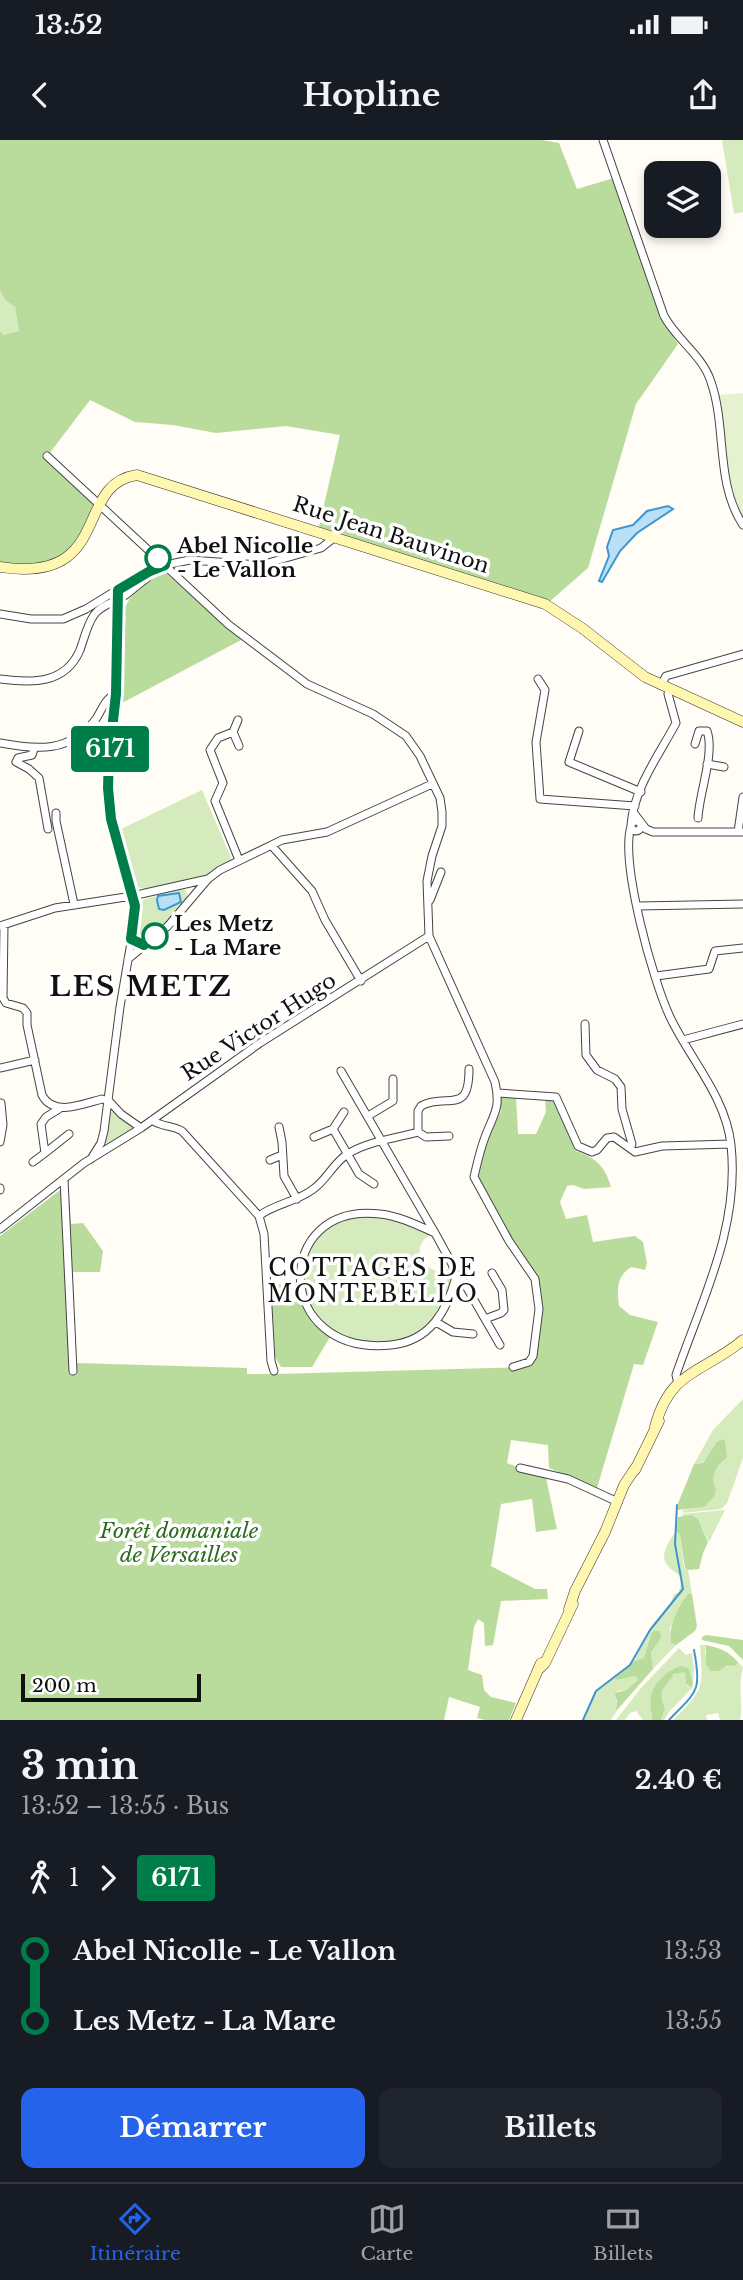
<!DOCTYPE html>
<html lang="fr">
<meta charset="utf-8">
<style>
:root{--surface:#171b24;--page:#20242c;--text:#f1f3f6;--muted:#9ea1a6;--line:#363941;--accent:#2563eb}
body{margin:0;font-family:"Libre Baskerville",serif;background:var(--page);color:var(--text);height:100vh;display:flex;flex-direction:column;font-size:26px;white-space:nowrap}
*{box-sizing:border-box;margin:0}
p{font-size:23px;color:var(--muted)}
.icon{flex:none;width:38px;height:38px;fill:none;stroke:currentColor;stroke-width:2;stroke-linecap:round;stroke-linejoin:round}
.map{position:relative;height:1580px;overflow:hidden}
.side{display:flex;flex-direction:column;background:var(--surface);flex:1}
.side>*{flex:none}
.badge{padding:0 14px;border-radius:5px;font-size:24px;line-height:46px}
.fabs{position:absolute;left:644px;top:21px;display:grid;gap:14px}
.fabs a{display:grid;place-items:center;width:77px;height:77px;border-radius:14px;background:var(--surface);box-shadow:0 4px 10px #0003;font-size:35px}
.scale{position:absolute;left:21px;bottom:18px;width:180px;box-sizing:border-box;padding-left:7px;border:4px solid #111;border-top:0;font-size:19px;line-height:24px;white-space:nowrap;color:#111;-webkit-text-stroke:5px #fff;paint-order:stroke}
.map>.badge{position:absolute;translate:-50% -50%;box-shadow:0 0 0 4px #fff}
.legs{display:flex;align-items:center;gap:10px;height:77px;padding:0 21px;font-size:23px}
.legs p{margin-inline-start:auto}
.headline{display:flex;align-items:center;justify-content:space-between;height:119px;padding:0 21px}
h1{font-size:38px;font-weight:700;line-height:52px}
.action{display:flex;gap:14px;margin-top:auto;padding:14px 21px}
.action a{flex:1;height:80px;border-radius:14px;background:var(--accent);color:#fff;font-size:28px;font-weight:700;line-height:80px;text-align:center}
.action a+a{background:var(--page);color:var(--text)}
ul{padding:0 21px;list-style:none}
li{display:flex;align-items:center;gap:24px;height:70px;font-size:26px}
li i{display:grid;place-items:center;width:10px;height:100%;margin:0 9px;background:currentColor}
li i::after{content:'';width:18px;height:18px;margin:-9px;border:5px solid;border-radius:50%;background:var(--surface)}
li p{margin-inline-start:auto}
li:first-child i{background:linear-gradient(#0000 50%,currentColor 0)}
li:last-child i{background:linear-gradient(currentColor 50%,#0000 0)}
.status{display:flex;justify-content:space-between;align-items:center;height:49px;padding:0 35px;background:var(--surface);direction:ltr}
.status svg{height:19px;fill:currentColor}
header{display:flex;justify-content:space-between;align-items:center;height:91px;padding:0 21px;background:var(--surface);font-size:32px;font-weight:700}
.tab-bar{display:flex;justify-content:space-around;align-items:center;height:98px;border-top:2px solid var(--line);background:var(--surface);font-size:19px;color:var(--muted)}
.tab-bar a{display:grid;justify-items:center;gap:4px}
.tab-bar .current{color:var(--accent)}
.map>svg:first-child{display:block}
.green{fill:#d5ebbd}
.forest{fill:#b9dc9c}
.pitch{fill:#e6f2cf}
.water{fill:#b9e0f7;stroke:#3f96cf;stroke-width:2}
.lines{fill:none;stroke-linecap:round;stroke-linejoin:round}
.stream{stroke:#3f96cf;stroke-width:2}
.street-casing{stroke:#444;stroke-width:9}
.secondary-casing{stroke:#333;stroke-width:11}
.street{stroke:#fff;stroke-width:7}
.secondary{stroke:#fff6b0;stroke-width:10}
.line-1-casing{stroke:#fff;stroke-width:16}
.line-1{stroke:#007e49;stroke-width:10}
.stop-1-dot{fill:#fff;stroke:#007e49;stroke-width:3.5}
.labels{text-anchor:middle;stroke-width:7;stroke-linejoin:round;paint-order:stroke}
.street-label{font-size:21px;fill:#111;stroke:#fff}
.stop-label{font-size:21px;font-weight:bold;fill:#111;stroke:#fff;text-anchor:start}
.park-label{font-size:21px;font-style:italic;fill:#2f6b1f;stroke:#fff}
.neighbourhood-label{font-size:23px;letter-spacing:2px;fill:#111;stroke:#fff}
.district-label{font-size:28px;font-weight:bold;letter-spacing:2px;fill:#111;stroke:#fff}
</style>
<div class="status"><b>13:52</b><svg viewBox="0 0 49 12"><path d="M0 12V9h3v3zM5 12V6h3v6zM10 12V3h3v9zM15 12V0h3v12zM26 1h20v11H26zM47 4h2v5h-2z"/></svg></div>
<header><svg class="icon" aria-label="back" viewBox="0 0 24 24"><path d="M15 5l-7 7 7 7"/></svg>Hopline<svg class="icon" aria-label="share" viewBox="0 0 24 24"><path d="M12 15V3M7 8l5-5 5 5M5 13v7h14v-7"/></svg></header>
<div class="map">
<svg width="743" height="1580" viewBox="0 0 743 1580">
<rect width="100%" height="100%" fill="#fffdf5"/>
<path class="green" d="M722 0H743V72L734 74Z
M0 150 5 160 15 167 19 192 4 195 0 191Z
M202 650 232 720 207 736 145 749 130 745 117 691Z
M182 749 185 750 189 760 166 785H162L141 801 134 797 140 764 145 759Z
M114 971 132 986V990L110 1004 105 1003 111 972Z
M364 1075 397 1080 430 1095C419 1101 417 1113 423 1124L437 1132 451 1129C454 1148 444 1163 434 1178 423 1194 403 1203 384 1202 367 1201 351 1202 336 1195 295 1175 292 1106 332 1083 341 1078 354 1078 364 1075Z
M743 1259V1318L727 1363 721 1369 683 1373V1370L704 1367 712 1342 713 1331 727 1318 709 1315 702 1323 694 1324 713 1290Z
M725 1370 709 1402 698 1379 682 1377 683 1374Z
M676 1391 680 1395 684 1428 688 1430 692 1454H688L670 1488 671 1503 676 1505 653 1529 651 1512 654 1505 651 1494 644 1518 634 1521 654 1483 670 1465 674 1454 679 1452 682 1438C677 1433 671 1430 667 1425 659 1414 670 1400 676 1391Z
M700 1505H706L705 1514 722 1527 735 1526 738 1522 743 1527C742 1531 741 1535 741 1539 739 1552 743 1566 740 1580H720L718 1573 706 1575 707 1580H673C704 1550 703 1548 700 1505Z
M679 1508 686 1515 692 1513 694 1528 693 1542 689 1530 672 1529 651 1570 652 1580H643L636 1571 630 1573 625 1580H616L641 1548Z
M679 1532H685L687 1546 692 1548 669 1572 664 1580H661L665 1569C659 1553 662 1540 679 1532Z
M632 1536 638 1537V1540L626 1550 617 1551 616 1569H618L611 1580H584C590 1565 597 1542 615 1539 622 1538 626 1539 632 1536Z"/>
<path class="forest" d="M0 0H542L559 3 577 49 614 38 660 176 678 204 636 264 588 428 549 462 319 387 340 295 286 286 216 293 173 285 135 282 90 260 46 318 95 359C87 385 77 413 49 424 39 428 12 423 0 423V191L4 195 19 191 15 167 5 160 0 150Z
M162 430 243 499 120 564 121 475 130 458Z
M501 956 516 957 518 994H536L546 972 545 958 556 959 576 1011C596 1018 605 1026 611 1047L584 1049 573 1045 567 1046 560 1062 566 1079 587 1075 593 1102 635 1096 643 1102 647 1123 645 1130 632 1127C616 1135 617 1151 619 1166L630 1175 658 1182 643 1225 634 1224 597 1348 549 1328 548 1305 511 1300 507 1323 546 1338 557 1389 536 1392 532 1359 501 1364 491 1426 535 1449H547L548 1459 501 1461 493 1505 485 1506 484 1483 478 1479 474 1487 468 1530 482 1535 484 1550 491 1557 516 1563 509 1580H485L477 1578 480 1567 449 1557 444 1580H0V1096L68 1044 71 1084 83 1083 103 1111 100 1132H72L76 1223 247 1228V1234H276L527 1227 535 1220 542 1169 538 1138 511 1099 478 1040 487 1000 501 971Z
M271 1142 299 1150C307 1172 309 1182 330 1197L312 1227H281L275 1217Z
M723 1299 725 1301 727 1318C715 1327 710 1335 716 1350L714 1357 704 1367 678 1370 677 1366 694 1324 703 1323 717 1302Z
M691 1375 698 1379 708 1402 703 1413 699 1429 688 1430 685 1428 680 1395 676 1391 678 1377Z
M688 1454H692L697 1486 695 1491 676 1505 671 1503C668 1486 678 1467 688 1454Z
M654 1491H659L661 1495 660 1500 651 1512 653 1529 618 1569H616L617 1561 615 1553 626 1550 638 1540 637 1537C629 1535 622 1541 614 1539L634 1521 644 1518 651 1494Z
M706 1495 743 1500V1520L729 1506 702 1500V1497Z
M706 1505C720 1508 728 1511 738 1522L735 1526H726L718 1531H710L706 1524Z
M682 1526 689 1529 693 1542 692 1548 686 1544 685 1532 674 1534C663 1550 658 1549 665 1569L661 1580H652C652 1573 649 1565 651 1557 653 1543 668 1529 682 1526Z"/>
<path class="pitch" d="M743 253V379C723 347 723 292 719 255Z"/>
<path class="water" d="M668 366 673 369 637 393 620 411 602 442 599 441 609 416 607 407 613 390 633 385 647 371Z
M179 753 181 762 164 770 159 769 157 760 158 756Z"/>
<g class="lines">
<path class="stream" d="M583 1580 596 1551 630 1525 650 1490 683 1449 675 1404 677 1365
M669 1580C697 1551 702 1552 694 1510"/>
<defs>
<path id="street" d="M603 0 664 176C677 200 703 216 711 242 727 288 715 343 743 385
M47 316 229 485 307 544 373 574 406 596 420 616 440 658 442 672V686L432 716 427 741 429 796 495 942C501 969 494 973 485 997 480 1010 477 1024 474 1037L509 1101 535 1139 539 1169 533 1216 529 1222 513 1227
M0 474 31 479H63L86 469 120 448 165 425 190 420 261 425 321 408 335 397
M0 539C31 543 65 545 80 510 84 499 87 485 94 475 100 466 112 463 121 458 130 453 138 444 147 438
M538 539 545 550 536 602 540 659 635 666
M661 545 666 536 743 514
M238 580 233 592 218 598 210 610 223 643 215 661 239 720
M579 591 569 622 641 652
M233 592 239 606
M0 603C37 610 70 613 96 579 102 570 105 558 116 554
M695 604 699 591H707C715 613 699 654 698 678
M34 609 32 615 18 618 16 622 29 629 39 638 48 689
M707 624 724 627
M633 672 646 689 653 692H743
M56 673V681L74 764
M631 686a5 5 0 1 1 10 0a5 5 0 1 1-10 0Z
M631 685C634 648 659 615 676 583L668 554 669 549
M631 686C620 723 653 841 670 877 690 919 726 957 731 1005 740 1088 702 1159 676 1235L678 1244
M738 692 743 657
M272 706 312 751 325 780 361 841
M430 760 441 732
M638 766 743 764
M4 785 3 858 6 863 23 868 27 873V885L42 955C53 977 83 964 102 959L109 961
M0 786 55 768 132 756 208 739 220 730 282 700 327 692 432 644
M128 819 168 786 208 739
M656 836 709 829 715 811 743 808
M585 884 586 915 597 930 615 939 621 947 622 969 632 1004 630 1008
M683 900 743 884
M0 928 35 920
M341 931 435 1093 452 1124 456 1137 463 1141 500 1205
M498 953 556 957 578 1006 592 1012 597 1010 607 998 614 997 635 1012 662 1006 731 1004
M109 961 121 974 141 988
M59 969 46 977 41 984 45 1013 69 994
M368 976 393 961V939
M152 980C161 987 172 985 182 991L259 1076 264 1094 271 1221 274 1231
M279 987 282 1002 284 1036 297 1059
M333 989 344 972
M418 992V971L421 966C447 952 469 977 469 929
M314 997 333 989 359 1034 374 1044
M0 1002 3 985 1 963
M91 1019 101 1003 104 991 120 867 136 773 111 679 108 648 117 536 118 450
M270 1020 282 1015
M33 1022 45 1013
M64 1039 73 1231
M0 1048V1050
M259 1076C274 1064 296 1062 312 1050 326 1041 332 1025 346 1015 367 1001 394 999 418 992L426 997 449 996
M0 1089 84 1023 141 988 260 903 429 796
M435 1093C417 1085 399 1076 380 1074 272 1061 272 1217 391 1205 430 1201 447 1171 456 1137
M485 1179 501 1173 504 1170 502 1150 492 1133
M436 1182 453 1192 473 1194
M520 1328 568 1339 618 1362"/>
<path id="secondary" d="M0 427C114 444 73 344 137 335L545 464 582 488 645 537 743 582
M655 1287C670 1229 704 1233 743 1200
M635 1330 659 1281
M569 1469 575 1451 605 1392 624 1345 636 1327
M540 1528 545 1523 573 1464
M516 1580 541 1523"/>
</defs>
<use href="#street" class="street-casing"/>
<use href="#secondary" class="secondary-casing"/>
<use href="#street" class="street"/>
<use href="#secondary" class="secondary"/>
</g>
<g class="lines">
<defs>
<path id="line-1" d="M155 796 144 805 131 799 135 766 111 679 108 648 109 617 116 554 118 450 150 431 165 425 158 418"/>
</defs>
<use href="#line-1" class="line-1-casing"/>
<use href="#line-1" class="line-1"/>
</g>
<g class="stop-1-dot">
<circle cx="158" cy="418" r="12"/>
<circle cx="155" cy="796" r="12"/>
</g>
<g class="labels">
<g class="street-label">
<text transform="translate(391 395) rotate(18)" y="7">Rue Jean Bauvinon</text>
<text transform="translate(259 887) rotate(-33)" y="7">Rue Victor Hugo</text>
</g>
<g class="stop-label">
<text x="177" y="413">Abel Nicolle<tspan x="177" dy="24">- Le Vallon</tspan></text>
<text x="174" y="791">Les Metz<tspan x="174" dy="24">- La Mare</tspan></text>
</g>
<g class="park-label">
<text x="179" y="1398">Forêt domaniale<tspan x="179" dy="24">de Versailles</tspan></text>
</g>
<g class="neighbourhood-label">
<text x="373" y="1136">COTTAGES DE<tspan x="373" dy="26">MONTEBELLO</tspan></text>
</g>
<g class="district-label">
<text x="141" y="856">LES METZ</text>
</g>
</g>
</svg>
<div class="fabs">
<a><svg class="icon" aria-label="layers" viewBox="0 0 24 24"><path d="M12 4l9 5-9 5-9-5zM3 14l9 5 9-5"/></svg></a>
</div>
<div class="scale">200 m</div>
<b class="badge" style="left:110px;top:609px;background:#007e49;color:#fff">6171</b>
</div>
<section class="side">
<div class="headline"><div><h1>3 min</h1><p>13:52 – 13:55 · Bus</p></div><b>2.40 €</b></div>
<div class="legs"><svg class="icon" aria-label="walk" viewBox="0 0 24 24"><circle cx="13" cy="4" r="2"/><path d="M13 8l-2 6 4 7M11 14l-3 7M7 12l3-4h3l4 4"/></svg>1<svg class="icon" aria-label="forward" viewBox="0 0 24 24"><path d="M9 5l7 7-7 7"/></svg><b class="badge" style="background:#007e49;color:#fff">6171</b></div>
<ul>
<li><i style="color:#007e49"></i><b>Abel Nicolle - Le Vallon</b><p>13:53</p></li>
<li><i style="color:#007e49"></i><b>Les Metz - La Mare</b><p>13:55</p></li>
</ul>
<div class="action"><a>Démarrer</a><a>Billets</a></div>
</section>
<nav class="tab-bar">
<a class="current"><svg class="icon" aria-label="directions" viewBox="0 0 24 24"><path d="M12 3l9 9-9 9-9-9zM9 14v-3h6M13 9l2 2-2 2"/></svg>Itinéraire</a>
<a><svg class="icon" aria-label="map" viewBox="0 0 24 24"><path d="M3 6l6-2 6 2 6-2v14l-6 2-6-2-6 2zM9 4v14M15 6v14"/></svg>Carte</a>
<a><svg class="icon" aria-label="tickets" viewBox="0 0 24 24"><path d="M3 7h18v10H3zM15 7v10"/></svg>Billets</a>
</nav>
